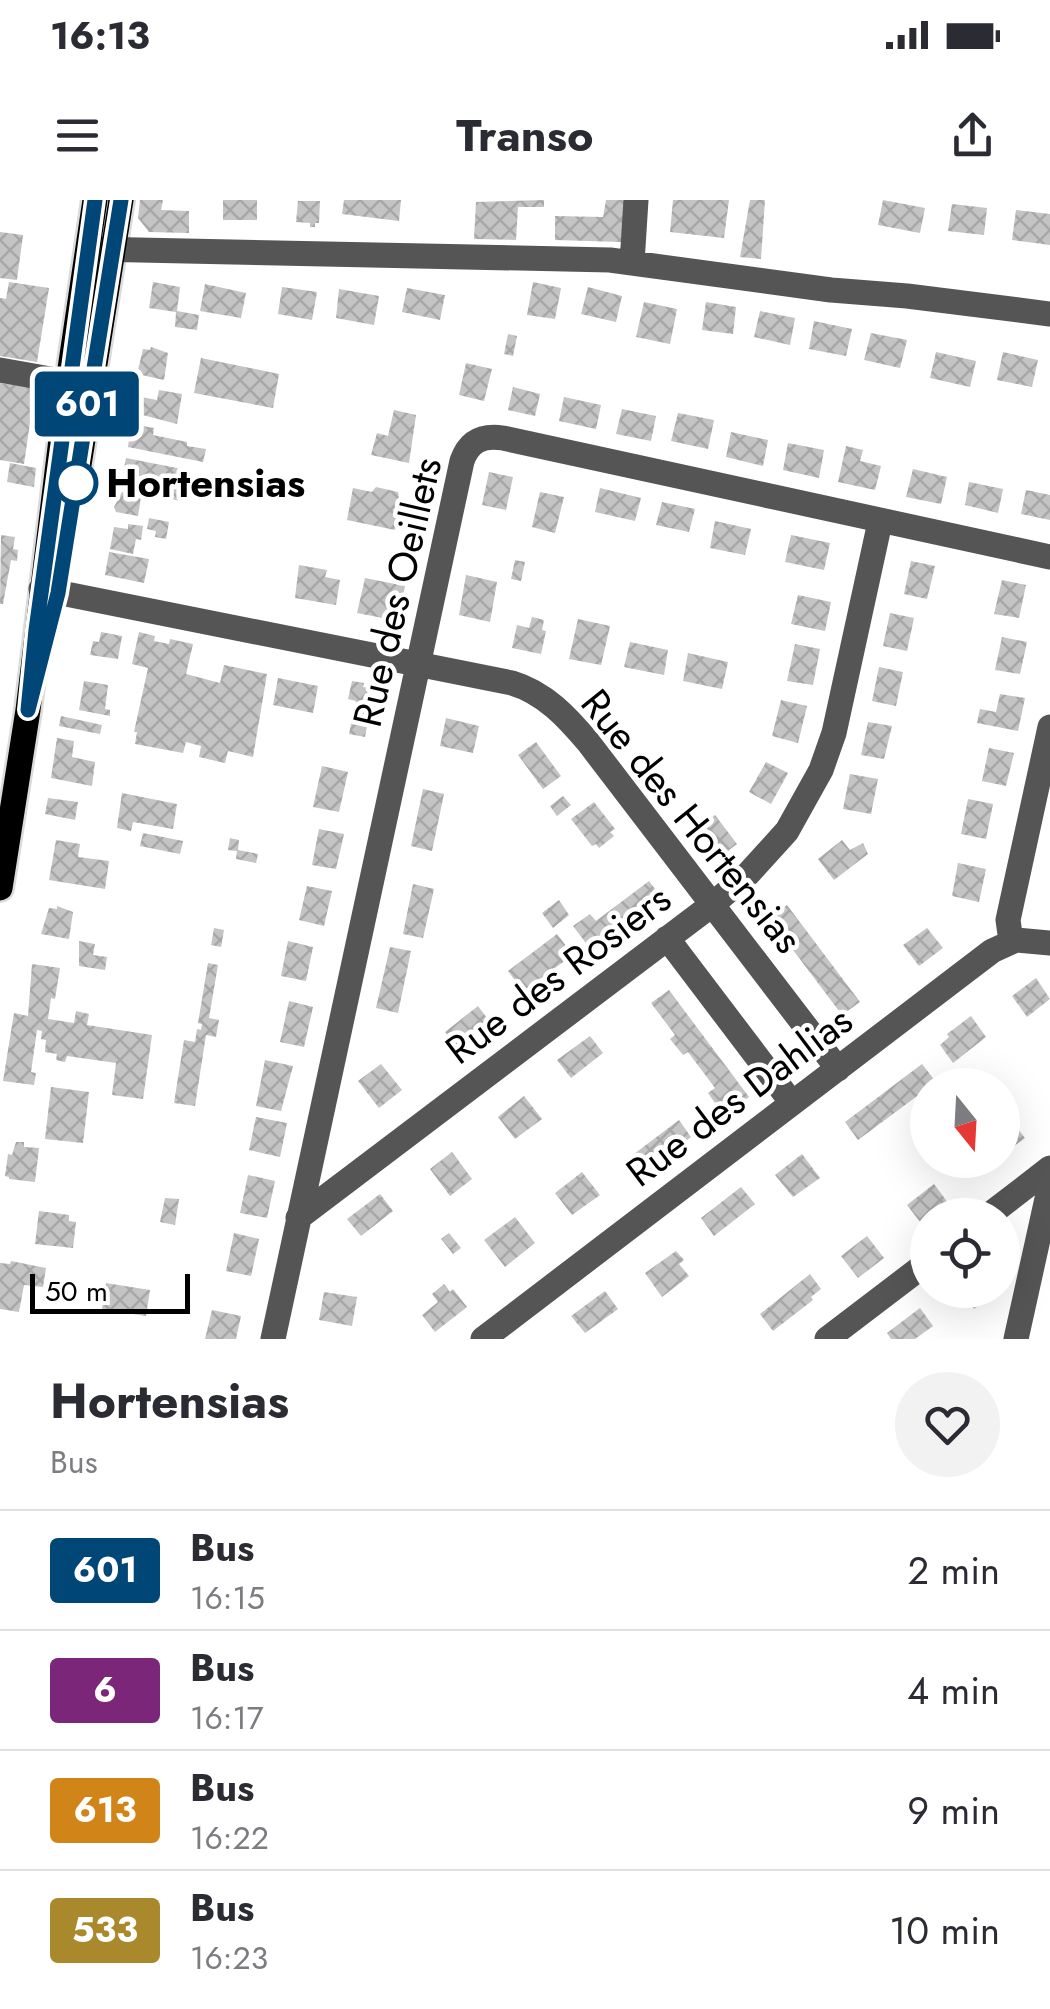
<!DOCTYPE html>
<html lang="fr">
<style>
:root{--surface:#fff;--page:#f2f2f3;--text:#2b2b33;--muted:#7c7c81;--line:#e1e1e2}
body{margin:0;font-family:Jost,sans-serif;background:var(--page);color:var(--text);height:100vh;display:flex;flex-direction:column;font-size:38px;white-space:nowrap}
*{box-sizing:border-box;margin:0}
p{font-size:32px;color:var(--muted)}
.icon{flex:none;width:55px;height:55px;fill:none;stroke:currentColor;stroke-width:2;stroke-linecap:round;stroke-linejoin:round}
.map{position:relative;height:1139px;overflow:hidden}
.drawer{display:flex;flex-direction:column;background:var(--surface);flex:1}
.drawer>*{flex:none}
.badge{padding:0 20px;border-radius:8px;font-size:35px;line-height:65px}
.needle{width:65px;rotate:162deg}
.fabs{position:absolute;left:910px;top:868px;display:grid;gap:20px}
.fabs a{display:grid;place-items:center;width:110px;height:110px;border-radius:50%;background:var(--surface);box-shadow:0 10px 40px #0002;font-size:50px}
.scale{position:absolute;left:30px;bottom:25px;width:160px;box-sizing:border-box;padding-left:10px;border:5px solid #000;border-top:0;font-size:28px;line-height:35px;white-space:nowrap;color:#000;-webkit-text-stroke:8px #fff;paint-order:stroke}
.map>.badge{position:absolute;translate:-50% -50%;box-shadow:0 0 0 5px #fff}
.round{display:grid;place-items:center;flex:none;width:105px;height:105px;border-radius:52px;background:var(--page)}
.head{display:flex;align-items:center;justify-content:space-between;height:170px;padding:0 50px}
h1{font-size:48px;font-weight:700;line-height:75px}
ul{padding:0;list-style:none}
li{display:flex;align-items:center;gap:30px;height:120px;padding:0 50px;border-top:2px solid var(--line)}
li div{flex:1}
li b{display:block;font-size:38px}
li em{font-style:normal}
li .badge{min-width:110px;font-weight:700;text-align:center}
.status{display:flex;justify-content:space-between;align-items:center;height:70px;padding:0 50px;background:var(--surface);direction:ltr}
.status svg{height:28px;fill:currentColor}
header{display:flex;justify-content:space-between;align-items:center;height:130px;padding:0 50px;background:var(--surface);font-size:45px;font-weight:700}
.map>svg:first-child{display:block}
.building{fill:url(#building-cross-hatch)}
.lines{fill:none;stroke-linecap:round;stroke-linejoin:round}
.major-casing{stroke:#dbdbdb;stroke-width:30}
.minor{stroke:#555;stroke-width:25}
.major{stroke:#000;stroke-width:25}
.line-casing{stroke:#fff;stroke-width:22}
.line{stroke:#004677;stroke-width:15}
.stop-dot{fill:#fff;stroke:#004677;stroke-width:5}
.labels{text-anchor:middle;stroke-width:9;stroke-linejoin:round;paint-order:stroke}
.stop-label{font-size:40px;font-weight:bold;fill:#000;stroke:#fff;text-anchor:start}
.street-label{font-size:40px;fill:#000;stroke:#fff}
</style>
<div class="status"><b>16:13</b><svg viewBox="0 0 49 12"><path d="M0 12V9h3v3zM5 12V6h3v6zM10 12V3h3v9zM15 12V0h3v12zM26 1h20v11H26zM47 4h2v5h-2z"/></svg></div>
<header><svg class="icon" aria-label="menu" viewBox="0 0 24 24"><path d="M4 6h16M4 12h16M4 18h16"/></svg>Transo<svg class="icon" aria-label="share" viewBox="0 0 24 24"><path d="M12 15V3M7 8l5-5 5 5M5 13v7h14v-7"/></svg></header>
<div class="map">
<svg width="1050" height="1139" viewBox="0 0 1050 1139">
<defs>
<pattern id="building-cross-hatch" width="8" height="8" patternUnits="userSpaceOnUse" patternTransform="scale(2.5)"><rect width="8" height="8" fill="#c4c4c4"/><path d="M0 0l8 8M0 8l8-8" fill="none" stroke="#a7a7a7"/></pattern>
</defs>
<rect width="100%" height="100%" fill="#fff"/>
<path class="building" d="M140 0H163L161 10 189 11V33L149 32 138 18Z
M223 0H257V20H223Z
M344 0H401L399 21 342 14Z
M544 0V7H518L516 40 474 39 476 2Z
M606 0H626L621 42 555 40V16L603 17Z
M673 0H729L724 38 670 32Z
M750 0H765L761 59 740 57Z
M883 0 925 8 920 33 878 25Z
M298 1H320L319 23H315V27H310V23L296 22Z
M952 4 987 8 984 35 948 31Z
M1016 10 1050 14V45L1012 40Z
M0 32 23 35 17 80 0 78Z
M9 82 49 88 37 162 0 156V98L6 99Z
M153 82 180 87 177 111 199 115 197 130 175 127 176 112 149 108Z
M533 82 561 88 555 119 527 115Z
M205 84 246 93 241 118 200 111Z
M282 87 317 92 312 120 278 114Z
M588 87 622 96 616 122 581 114Z
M407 88 445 95 440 120 402 112Z
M339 89 379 96 374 125 336 118Z
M644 102 677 109 670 144 636 137Z
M706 102 736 107 733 134 702 130Z
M760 111 795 118 790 145 754 137Z
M814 121 852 129 846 156 809 149Z
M871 133 907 140 900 168 864 160Z
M508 134 517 136 513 156 504 154Z
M151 147 168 153 164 180 137 174 143 149 150 150Z
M936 152 976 161 970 187 930 178Z
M1003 152 1038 160 1032 187 997 180Z
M201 158 279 174 273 208 194 193Z
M466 163 492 169 484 201 459 195Z
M0 183 35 188 24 264 0 260Z
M513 187 540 194 535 216 508 210Z
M159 190 182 194 177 224 131 212 129 205 135 204 136 196 157 200Z
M564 197 601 205 596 229 559 221Z
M622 209 656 216 651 241 616 234Z
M394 210 416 215 409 263 371 255 377 233 388 236Z
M678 213 714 220 708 249 671 241Z
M131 224 154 228 153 235 187 242V246L206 249 203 262 128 247Z
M731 232 768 240 763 266 726 257Z
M788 243 824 250 819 278 783 270Z
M846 246 863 250 860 261 881 266 875 290 838 282Z
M126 258 182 269 180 283 197 287 195 297 183 295 181 301 171 299 174 282 123 273Z
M10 263 36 268 34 287 7 282Z
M913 269 947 277 941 304 906 297Z
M489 272 513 277 506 310 482 305Z
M969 282 1003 289 998 313 965 305Z
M130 283 153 287 152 299 141 297 138 316 116 312 114 307 122 292 128 293Z
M376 287 398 292 400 305 395 330 347 320 353 288 372 292Z
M600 288 641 298 635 321 595 312Z
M1026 290 1050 295V320L1021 314Z
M540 292 564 297 555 333 532 327Z
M662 302 695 309 689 332 656 325Z
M149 318 169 322 166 339 155 337 156 331 147 329Z
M715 321 751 329 745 355 710 348Z
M128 324 143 326 141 340 136 339 133 354 110 349 114 327 128 329Z
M1 335 15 337 13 349 18 350 17 361 11 360 3 404H0Z
M791 335 830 343 824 370 785 362Z
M109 352 149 359 144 383 105 375Z
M515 360 525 362 521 381 511 379Z
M911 361 935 366 927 399 904 394Z
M299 365 327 370 325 377 340 380 336 405 295 398Z
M466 375 497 382 490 422 459 415Z
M365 378 405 386 398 421 357 413Z
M1002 380 1026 385 1019 418 994 414Z
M798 395 831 402 825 431 791 424Z
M890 413 914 418 907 451 883 446Z
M532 417 544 420 542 430 546 431 541 454 512 448 517 425 529 428Z
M578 419 610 426 601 465 569 459Z
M101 432 122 436 118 459 90 455 93 441 99 442Z
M139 432 155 436 154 441 169 444 170 439 193 444 186 474 220 483 224 465 267 474 253 557 228 551 225 563 199 557 201 546 186 542 183 553 135 544 137 532H134L148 468 132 464Z
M1002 437 1027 442 1020 474 995 470Z
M630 442 668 450 664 475 624 467Z
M795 444 820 449 813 485 787 481Z
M688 453 728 462 722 489 683 481Z
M879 467 903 472 896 506 872 501Z
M278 478 318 486 313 513 273 505Z
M84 481 108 485 105 509 110 510V516L79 510Z
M352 481 364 483 363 487 382 490 374 527 367 526 365 537 349 534 356 501 348 499Z
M1000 494 1025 498 1018 531 977 523 980 509 996 512Z
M781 500 807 506 798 543 772 536Z
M61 516 102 525 100 534 59 526Z
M446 518 479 526 473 553 440 546Z
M868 522 892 526 884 559 861 555Z
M57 538 74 541 72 557 95 562 92 586 51 578Z
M536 542 561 576 543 589 518 555Z
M989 548 1014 553 1006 586 982 581Z
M766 562 788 573 771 604 749 592Z
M322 566 348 572 339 612 313 607Z
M850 574 878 579 871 614 843 609Z
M423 589 444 594 432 651 411 646Z
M122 593 177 604 173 629 133 622 131 631 117 628Z
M563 596 571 605 557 616 550 606Z
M48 598 78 602 75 620 45 614Z
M968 599 993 604 986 639 961 634Z
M594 602 615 629 610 632 614 636 599 648 596 644 592 646 571 619Z
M715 615 737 644 720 657 698 628Z
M319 629 344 634 336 669 312 665Z
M143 633 183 641 180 654 140 646Z
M230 638 239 640 238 650 258 654 256 663 236 659 237 651 228 650Z
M56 640 80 644 78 657 109 661 105 689 49 680Z
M842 640 850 650 863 643 868 654 834 680 818 659Z
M958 663 986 669 979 702 952 696Z
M649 681 662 698 592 751 573 726 590 714 596 721Z
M413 684 434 689 423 738 403 734Z
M307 686 332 691 324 726 299 720Z
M559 700 569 715 553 728 542 713Z
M787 705 860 802 842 815 769 718Z
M57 706 73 712 69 739 41 734 49 708 57 709Z
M214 728 224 730 221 747 211 745Z
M927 728 943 748 919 766 903 745Z
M557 734 573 755 523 791 508 771Z
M79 741 95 744 93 755 107 757 105 770 79 766Z
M288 741 313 747 306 781 281 776Z
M390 747 411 751 398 813 376 808Z
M208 763 218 765 209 818 219 820 216 837 206 835 195 906 174 903 184 840 195 842 197 829 201 830 202 824 198 823Z
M32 764 60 768 55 799 51 798 48 819 74 823 76 811 89 814 87 825 152 835 143 899 112 895 116 863 67 856 65 862 56 860 57 854 45 852 46 840 41 839 42 831 37 830 31 872 36 873 34 885 3 881 14 813 28 816Z
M1036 778 1050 799 1027 817 1012 796Z
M669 790 749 897 732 911 724 900 717 906 708 893 715 888 688 852 683 855 670 839 675 835 651 803Z
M289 801 313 807 304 847 280 842Z
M478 806 493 826 460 851 445 832Z
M971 816 986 837 953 863 940 845 949 837 947 834Z
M590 836 603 853 571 878 557 860Z
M265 860 293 866 281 911 256 906Z
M381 864 402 890 379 908 358 881Z
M922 864 936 882 858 940 845 922Z
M51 887 89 892 83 943 45 939Z
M524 896 542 919 515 939 498 917Z
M256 917 287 923 280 957 249 950Z
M679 920 691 937 644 974 630 957Z
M1011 920 1025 938 1002 955V927Z
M16 942H24V947L39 948 35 982 9 979V977L5 976 8 954 12 955Z
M452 952 472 979 450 996 430 969Z
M802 954 820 978 793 997 775 975Z
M582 972 600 995 572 1015 555 993Z
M248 975 275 981 267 1018 240 1013Z
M934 984 951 1007 940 1015H928V1025L924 1027 907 1005Z
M741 987 755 1004 714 1036 701 1018Z
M380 994 393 1011 361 1036 347 1019Z
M165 998 179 999 175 1025 160 1022Z
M39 1011 69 1015V1021L76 1022 73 1048 35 1044Z
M515 1017 535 1043 505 1067 484 1040Z
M234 1033 259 1039 251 1076 226 1071Z
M449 1033 461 1048 453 1054 441 1039Z
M867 1036 884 1058 858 1078 841 1056Z
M676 1051 684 1060 679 1064 689 1076 662 1097 645 1073Z
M11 1061 46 1068 43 1087 24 1085 19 1112 0 1109V1063L10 1064Z
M810 1074 821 1089 811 1097 813 1100 773 1131 760 1114Z
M106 1083 150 1090 146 1116 102 1109Z
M444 1084 450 1092 453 1089 467 1107 435 1132 422 1115 438 1102 432 1094Z
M960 1090H1000L974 1109Z
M605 1091 618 1109 585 1133 571 1116Z
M324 1092 357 1097 352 1126 319 1120Z
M920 1108 933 1126 915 1139H891L887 1133Z
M212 1110 241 1116 236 1139H205Z"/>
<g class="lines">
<defs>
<path id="major" d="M75 290 121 0
M0 688 28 510 68 182 95 0"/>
</defs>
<use href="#major" class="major-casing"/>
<path class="minor" d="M92 49 610 60 831 90 907 96 1050 114
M632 63 636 0
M0 170 90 186
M41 389 512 483C545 493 567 517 588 542L838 869
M667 738 792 903
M1011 741 1008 720 1050 527
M989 1015 1050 968
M298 1018 713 704 748 674 787 631 821 570 834 533 880 322
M273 1139 462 261C469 241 482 235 503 238L1050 357
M483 1139 992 751 1016 740 1050 743
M827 1139 928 1062
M1016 1139 1050 985"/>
<use href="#major" class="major"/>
</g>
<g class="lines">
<defs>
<path id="line" d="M95 0 36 430 28 510 58 393 121 0"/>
</defs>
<use href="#line" class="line-casing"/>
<use href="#line" class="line"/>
</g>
<circle class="stop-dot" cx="76" cy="283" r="20"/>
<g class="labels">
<g class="stop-label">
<text x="106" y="297">Hortensias</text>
</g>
<g class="street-label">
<text transform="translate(397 392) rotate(-77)" y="14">Rue des Oeillets</text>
<text transform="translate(692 621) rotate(51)" y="14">Rue des Hortensias</text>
<text transform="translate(558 774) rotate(-37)" y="14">Rue des Rosiers</text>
<text transform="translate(739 896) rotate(-37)" y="14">Rue des Dahlias</text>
</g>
</g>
</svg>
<div class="fabs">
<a><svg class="needle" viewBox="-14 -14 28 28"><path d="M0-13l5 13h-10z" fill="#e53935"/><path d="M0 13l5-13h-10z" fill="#7c7c81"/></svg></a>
<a><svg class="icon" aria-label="locate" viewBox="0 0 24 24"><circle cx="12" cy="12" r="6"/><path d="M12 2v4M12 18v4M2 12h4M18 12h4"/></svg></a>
</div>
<div class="scale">50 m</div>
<b class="badge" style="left:87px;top:204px;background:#004677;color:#fff">601</b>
</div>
<section class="drawer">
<div class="head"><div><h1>Hortensias</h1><p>Bus</p></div><a class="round"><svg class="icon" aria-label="heart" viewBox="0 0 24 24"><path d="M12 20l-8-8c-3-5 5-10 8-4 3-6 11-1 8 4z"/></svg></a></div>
<ul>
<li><span class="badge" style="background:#004677;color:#fff">601</span><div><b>Bus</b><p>16:15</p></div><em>2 min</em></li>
<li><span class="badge" style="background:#7c2679;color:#fff">6</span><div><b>Bus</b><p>16:17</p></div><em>4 min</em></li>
<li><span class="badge" style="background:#d18417;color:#fff">613</span><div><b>Bus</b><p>16:22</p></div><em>9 min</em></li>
<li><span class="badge" style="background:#aa892c;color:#fff">533</span><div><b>Bus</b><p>16:23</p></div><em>10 min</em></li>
</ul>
</section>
